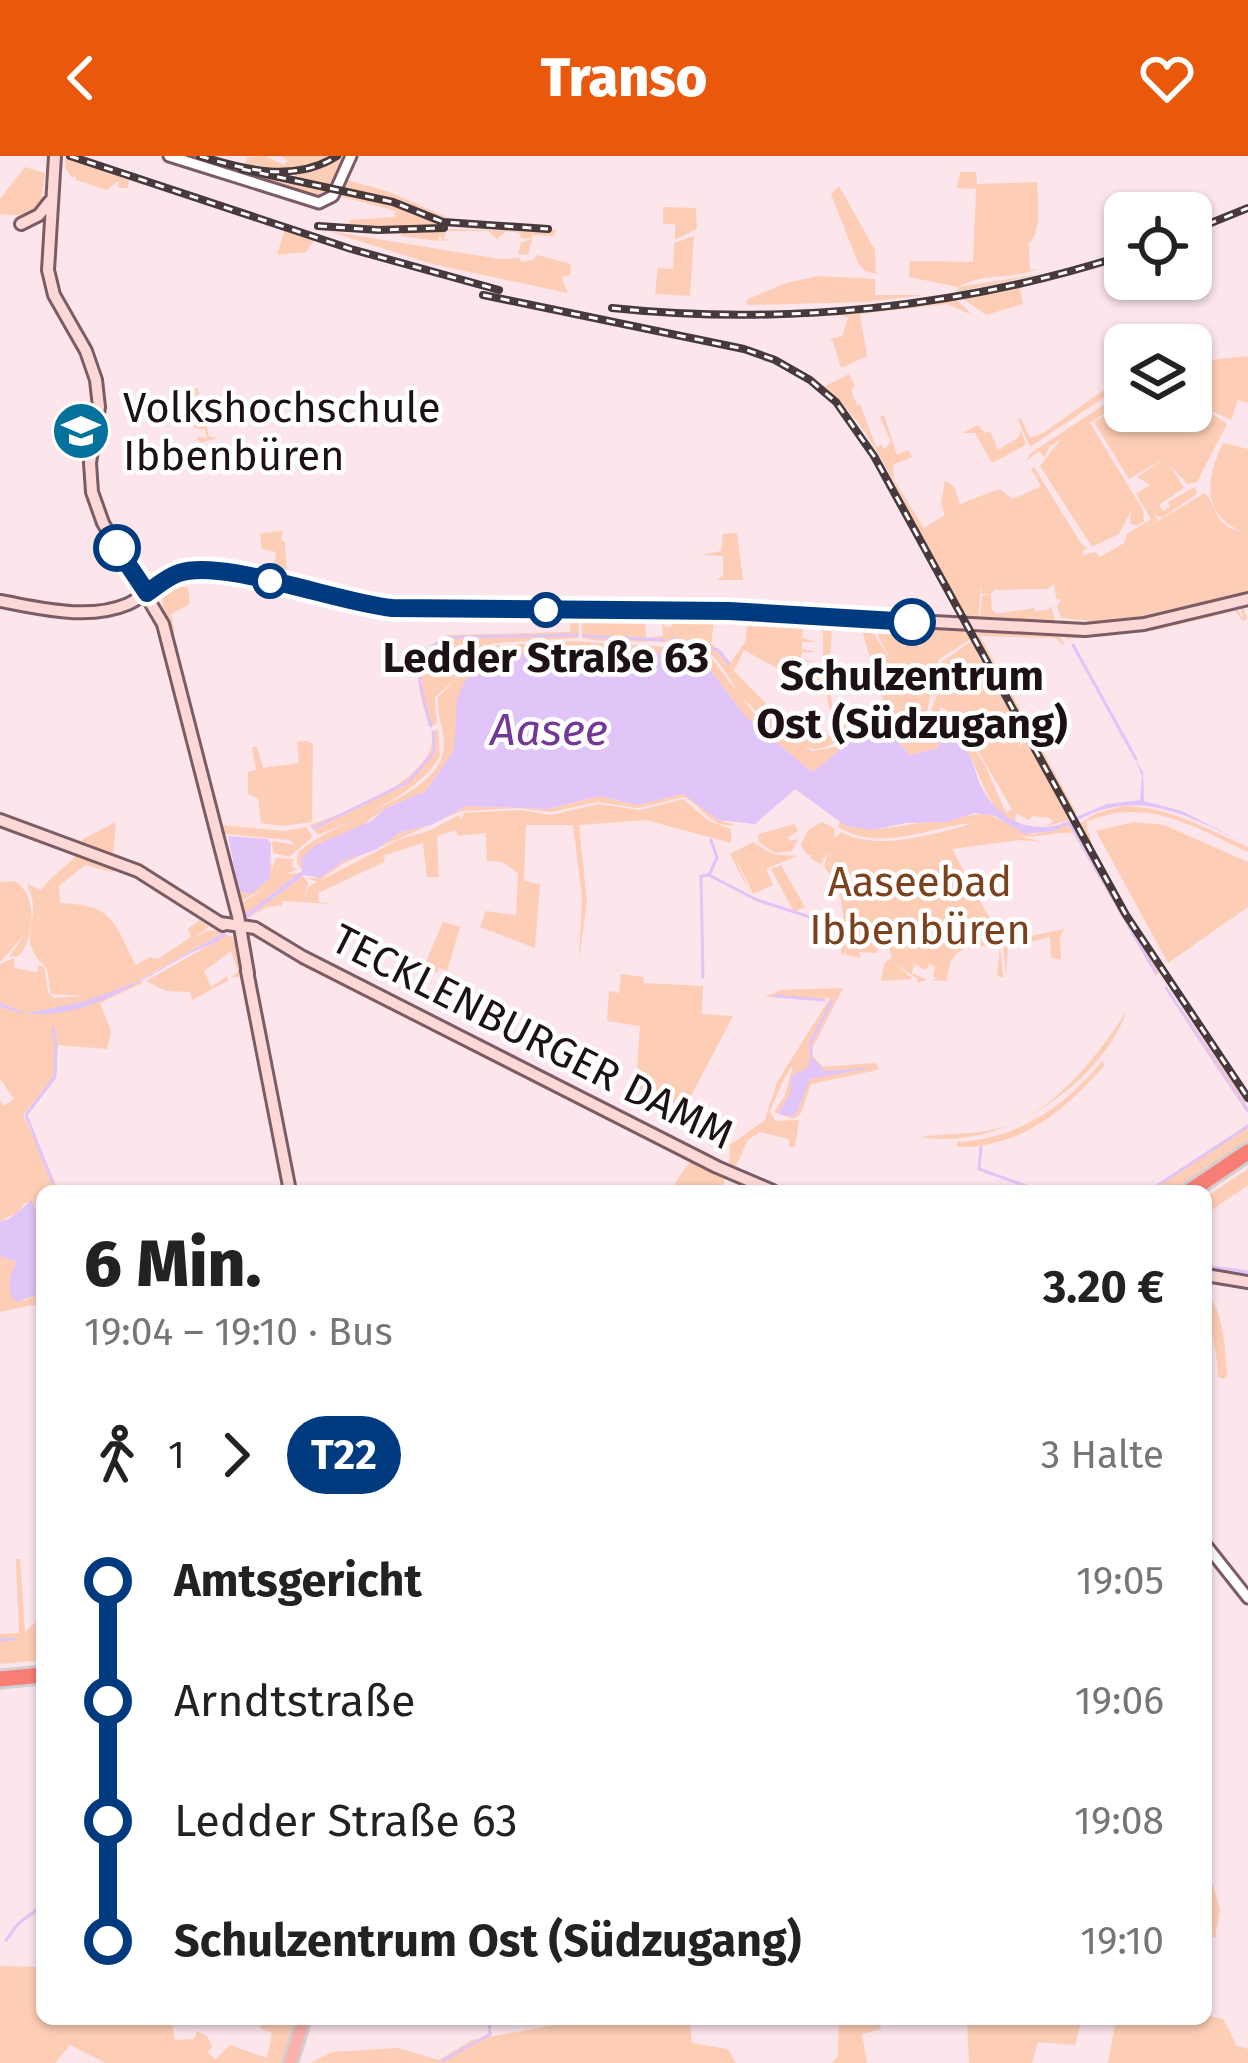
<!DOCTYPE html>
<html lang="de">
<meta charset="utf-8">
<style>
:root{--surface:#fff;--page:#f2f2f2;--text:#222;--muted:#767676;--accent:#ea580c}
body{margin:0;font-family:"Fira Sans",sans-serif;background:var(--page);color:var(--text);height:100vh;display:flex;flex-direction:column;font-size:45px;white-space:nowrap}
*{box-sizing:border-box;margin:0}
p{font-size:39px;color:var(--muted)}
.icon{flex:none;width:66px;height:66px;fill:none;stroke:currentColor;stroke-width:2;stroke-linecap:round;stroke-linejoin:round}
.map{position:relative;flex:1;overflow:hidden}
.panel{position:absolute;left:36px;top:1029px;width:1176px;height:840px;display:flex;flex-direction:column;background:var(--surface);border-radius:18px;box-shadow:0 3px 9px #0004}
.panel>*{flex:none}
.badge{padding:0 24px;border-radius:39px;font-size:42px;line-height:78px}
.controls{position:absolute;left:1104px;top:36px;display:grid;gap:24px}
.controls a{display:grid;place-items:center;width:108px;height:108px;border-radius:18px;background:var(--surface);box-shadow:0 3px 9px #0004;font-size:60px}
.map>.badge{position:absolute;translate:-50% -50%;box-shadow:0 0 0 6px #fff}
.legs{display:flex;align-items:center;gap:18px;height:132px;padding:0 48px;font-size:39px}
.legs p{margin-inline-start:auto}
.head{display:flex;align-items:center;justify-content:space-between;height:204px;padding:0 48px}
h1{font-size:66px;font-weight:800;line-height:90px}
ul{padding:0 48px;list-style:none}
li{display:flex;align-items:center;gap:42px;height:120px;font-size:45px}
li i{display:grid;place-items:center;width:18px;height:100%;margin:0 15px;background:currentColor}
li i::after{content:'';width:30px;height:30px;margin:-15px;border:9px solid;border-radius:50%;background:var(--surface)}
li p{margin-inline-start:auto}
li:first-child i{background:linear-gradient(#0000 50%,currentColor 0)}
li:last-child i{background:linear-gradient(currentColor 50%,#0000 0)}
header{display:flex;justify-content:space-between;align-items:center;height:156px;padding:0 48px;background:var(--accent);color:#fff;font-size:54px;font-weight:800}
.map>svg:first-child{display:block}
.green{fill:#fdceb5;fill-rule:evenodd}
.water{fill:#e2c5f8;fill-rule:evenodd}
.lines{fill:none;stroke-linecap:round;stroke-linejoin:round}
.stream{stroke:#e2c5f8;stroke-width:3}
.tertiary-casing{stroke:#7b5c65;stroke-width:15}
.secondary-casing{stroke:#7b5c65;stroke-width:16}
.primary-casing{stroke:#d2cfd0;stroke-width:18}
.motorway-casing{stroke:#d2cfd0;stroke-width:21}
.tertiary{stroke:#fff;stroke-width:9}
.secondary{stroke:#fdd8d6;stroke-width:10}
.primary{stroke:#fbb1ac;stroke-width:12}
.motorway{stroke:#f87d75;stroke-width:15}
.rail-casing{stroke:#47393c;stroke-width:8}
.rail{stroke:#fff;stroke-width:3;stroke-dasharray:9;stroke-linecap:butt}
.line-1-casing{stroke:#fff;stroke-width:27}
.line-1{stroke:#003b80;stroke-width:18}
.stop-1-dot{fill:#fff;stroke:#003b80;stroke-width:6}
.labels{text-anchor:middle;stroke-width:9;stroke-linejoin:round;paint-order:stroke}
.poi-label{font-size:42px;fill:#1d1114;stroke:#fff;text-anchor:start}
.stop-label{font-size:42px;font-weight:bold;fill:#1d1114;stroke:#fff}
.park-label{font-size:42px;fill:#7c421e;stroke:#fff}
.street-label{font-size:42px;fill:#1d1114;stroke:#fff}
.water-label{font-size:45px;font-style:italic;fill:#723797;stroke:#fff}
</style>
<header><svg class="icon" aria-label="back" viewBox="0 0 24 24"><path d="M15 5l-7 7 7 7"/></svg>Transo<svg class="icon" aria-label="heart" viewBox="0 0 24 24"><path d="M12 20l-8-8c-3-5 5-10 8-4 3-6 11-1 8 4z"/></svg></header>
<div class="map">
<svg width="1248" height="1907" viewBox="0 0 1248 1907">
<rect width="100%" height="100%" fill="#fce5eb"/>
<path class="green" d="M182 0H193L333 34 316 42Z
M265 0 284 9 288 5 281 0H335C300 19 264 17 226 6L244 9 248 1Z
M340 0H347L334 31 295 23V17L313 14Z
M66 1 129 24 128 32H119L118 25 107 34 76 24 75 20 72 22 65 12Z
M25 11 45 17 41 48 28 60 0 58V43Z
M960 16H976L977 28 1037 26C1038 48 1042 73 1029 88L1030 114 1038 113C1013 124 982 116 959 131L1046 117 957 136 958 131 909 121 910 105 973 106 976 33 957 32Z
M346 24 387 35 460 67 384 42 341 33Z
M839 30 875 94 876 118 865 115 858 107 831 38Z
M341 36 387 46 448 70 348 71 350 64 394 61 396 55 340 40Z
M663 51 696 52 697 73 675 84V68H663Z
M457 73 548 76 556 73 554 80 533 79 528 99 518 98 521 87 531 83 521 82 520 77 507 75 497 83 488 75H446L444 83 452 84 443 85 440 80 438 85 401 80 403 75Z
M284 75 314 85 306 96 277 99Z
M328 75 500 103 519 102 522 106 533 104 537 99 571 108 570 119 561 121 568 137 432 108Z
M694 80 690 140 655 138 658 112 673 113 674 87Z
M1072 118 1020 132 1023 148 986 159 962 142Z
M819 120 875 123V139H925L867 146 747 149 746 144 786 127Z
M956 143 972 159 947 148 860 158 867 200 841 212 833 185 829 183 842 180 848 162 841 159Z
M1248 200V247L1238 244 1231 264 1202 251 1227 268 1197 326 1187 328 1170 309 1184 332 1159 349 1163 355 1170 351 1168 346 1195 331 1197 338 1162 362 1155 359 1158 364 1143 374 1205 337C1218 352 1214 370 1240 375 1201 356 1206 322 1223 287L1248 293V437L1243 439 1248 440 1145 466 1149 461C1131 474 1091 471 1065 471L1060 464 1087 469 1117 468 1061 462 1057 450 1061 444 1056 442 1054 428 1047 433 995 434 991 438 992 454 997 458 1034 452 1035 455 1048 454 1051 450 1055 464 1049 470 1027 468 1036 465H995L994 459 993 465H980L982 440 991 438H982L981 431 978 465H968C915 399 892 282 823 231L849 218 855 230 851 234 857 248 854 250 860 248 876 291 882 289 884 293 891 286 880 261 884 259 897 299 908 294 912 301 893 309 894 324 924 372 945 359 941 348 945 324 954 331 960 348 999 333 1013 343 1041 330 1031 313 1034 311 1082 389 1088 392 1083 394V399L1096 396 1100 401 1124 387 1127 378 1151 363 1136 338 1150 329 1137 321 1167 301 1129 323 1094 266 1125 247V255H1191V206Z
M1112 215 1119 227 1114 235 1030 291 1018 264 1021 262 1030 282 1043 277 1114 227Z
M198 232 209 281 218 282 200 287 197 281 207 282 205 273 194 272 188 237 180 238V250L175 233Z
M1125 235V244L1090 267 1143 354 1144 365 1136 370 1130 367 1131 355 1119 378 1092 391 1040 310 1061 283 1049 291 1045 302 1039 295 1026 305 1031 297Z
M978 269 985 277 990 275 998 294 1019 281 1021 275 1026 289 992 307 975 277H962Z
M283 375 281 383 285 386 287 425 273 421 276 396 262 393 260 377Z
M737 377 743 424H716L723 420V400L701 399 721 395 723 378Z
M177 423 173 429 188 432 190 448 171 458 175 476H171C163 455 154 437 177 423Z
M1248 445 1244 453 1247 463 1243 465 1235 455 1152 475 1065 483 1067 478 1236 451 1244 464 1240 451Z
M571 457 580 458 578 482 495 487 482 491 471 502 463 494 455 497V505L459 503 452 515 457 522 435 541 437 568 429 571C419 531 403 500 449 479L570 476Z
M645 457 646 482 663 480 662 457 665 471 672 470 673 465 666 463V457L675 458 676 464 678 458 715 459 711 488 731 506 745 486 748 460 818 465 816 473 803 472 802 482 817 486H802V493L817 496H802L801 503 817 506H802L801 513 821 517 826 539 744 494 734 515 774 556 827 579 833 580 834 576 840 583C833 587 825 593 815 593 798 592 752 553 741 540 729 524 719 499 700 492 668 480 620 490 582 482V458Z
M823 464 873 467 874 478 892 506 876 476V467L967 472 972 482 938 504 927 556C894 560 864 555 842 581 822 557 823 493 823 464ZM860 468 885 551 835 569 829 525 832 469Z
M980 473 1059 479 1065 490 1055 482 980 480 1077 658 1072 656 977 481Z
M973 484 977 498 1025 580 1018 590 1027 585 1072 663 1045 671 1053 666 1050 662 1032 660 1029 664 1016 658 1015 666C986 652 984 626 970 600 955 572 910 557 880 567 855 575 834 603 812 616L745 560 709 512 677 498 559 492 504 502 480 513 459 552 454 594 426 635 386 652 301 713 297 708 298 697C329 665 433 644 443 597 447 580 436 560 438 541L489 490 575 485 696 493 712 503 754 557 812 595 835 591 861 567 878 561 928 560 967 581 984 607 1006 657 1012 653 970 581 944 565 948 555 941 551 936 561 931 554 938 538 933 541 940 507Z
M909 568 941 584 939 592 910 599 894 583Z
M438 573 440 600C419 638 358 663 318 679L310 669C345 657 439 622 432 577Z
M307 585 313 588 312 666 283 670 261 667 258 642 248 638V616L256 614 252 591H257L263 612 299 607 297 586Z
M683 638C705 646 711 667 736 668 712 675 703 650 684 641L638 652 597 646 551 656 516 652 461 655 344 707 318 726 307 722H320L343 705 375 694 401 676 431 669 467 650 548 653 599 640 637 649Z
M683 643 709 665 731 673V687L646 664 579 669 587 746 579 804 582 741 573 669H526L524 725 540 728 535 792 480 771 486 755 516 759 518 717 502 706 487 705 486 677 458 680 455 674 437 680 439 721H427L423 687 385 699 384 706 318 737 319 746 334 748 282 745V749L267 751 246 763 303 720 308 727 304 743 308 731 398 684 431 674 459 659 461 664 464 657 520 654 551 659 599 648 640 654Z
M1124 650C1170 651 1207 673 1248 691V696C1192 670 1147 640 1086 666L1095 699 1077 669 1097 657Z
M986 657 1033 679 1074 666 1161 816 1156 820 1073 677C1053 675 1036 684 1015 679L1043 686 1020 684 952 693 999 780 1003 822 997 820 1000 789C965 790 949 791 947 825L933 824 937 821H933L935 811 930 808 925 814 909 805 914 809 912 817 927 824 917 827 918 823 895 808 913 823 881 825 884 808 892 801 889 792 881 787 876 797 859 796 861 802 846 799V794L844 799 841 797 844 766 839 729 824 711 828 696 821 708 810 702 811 699 806 698 801 689 808 674 822 666 834 672 835 682 841 676C876 696 936 678 973 667 928 671 881 697 838 671L840 665 873 674Z
M116 666 113 698 81 686 83 683Z
M1134 666 1164 669 1248 706V751L1168 807 1096 675Z
M795 668 798 675 788 681 789 685 798 683 792 695 774 697 759 686 758 678Z
M221 669 284 675 306 671 313 681 289 701 273 697 272 685 296 689 289 684 225 678 240 735 251 738 269 722 271 702 272 713 276 702 293 703 292 711 298 713 286 718 300 717 243 760 242 747 265 732 239 746 220 677Z
M753 686 773 698 797 700 766 713 773 729 753 738 733 697 751 739 730 698Z
M78 697 117 713 112 716 85 709 59 730 60 747C114 749 113 765 136 809L150 801 158 803 191 781 188 773 200 764 209 771 192 783 209 774 224 776 140 824 142 827 100 847 111 875 107 893 58 889 56 921 23 959 58 1032 42 1035V1042L36 1046 42 1068 34 1048 25 1047 17 1057 0 1065V944L4 950 14 943 0 923V808L14 802V812L37 816 39 809 44 811 48 836 54 842 84 840 51 838 47 813C11 779 46 769 27 728L41 734C52 719 66 712 78 697Z
M781 709 805 751 794 756 771 713Z
M14 725C39 738 34 782 19 800L9 801 25 778 0 806V726Z
M443 766 460 771 447 815 439 811 437 817 424 810Z
M1064 773 1060 781 1061 803 1051 802 1050 781 1008 791 1006 821 1003 786Z
M227 779 233 781 242 820 232 822 238 815 231 795 204 815 211 831 227 820 228 825 192 844 190 836 166 835 146 825Z
M621 818 643 821 644 827 703 830 702 858 733 860 685 951 636 932 640 870 607 865 609 835 619 837Z
M843 832 812 893 813 900 823 911 872 907 877 908 878 914 811 928 801 957 794 963 774 956 785 939 793 910C785 917 775 944 770 955L775 965 799 964 795 991 789 990V983L760 976 748 984 736 1010 729 1007 730 989 765 964 777 926 830 842 765 841 781 834Z
M1171 837 1245 944 1248 958 1189 870 1190 866Z
M1127 855C1100 928 1001 996 922 981 943 977 966 979 987 975 1050 964 1094 904 1127 855Z
M1103 904 1104 910C1064 955 1021 992 957 991V986C1017 984 1066 950 1103 904Z
M1248 970V987L1179 1035H1148Z
M690 1005 725 1021 722 1035H670Z
M1248 1013V1029L1206 1058V1041Z
M0 1100 17 1106C10 1120 7 1127 14 1143V1131L18 1127 23 1145 42 1137V1147L0 1156Z
M1206 1135C1224 1157 1225 1192 1227 1220L1223 1223 1218 1221C1218 1191 1206 1165 1206 1135Z
M16 1403H20L25 1476 42 1460V1504L0 1508V1478L19 1477Z
M1213 1729 1220 1754 1215 1781 1206 1783V1730Z
M0 1810 42 1811V1863H162L172 1868 175 1884 194 1883 197 1875 207 1880 212 1891 207 1897 216 1903 230 1889 267 1902 272 1877 261 1873 258 1863H301L283 1907H105L70 1889 55 1907H0Z
M1206 1859 1223 1863 1237 1890 1248 1893V1907H1108L1116 1863H1206Z
M587 1863H695L690 1869 692 1887 728 1893 736 1907H311L332 1896 398 1892 439 1904 472 1884Z
M839 1863H856L859 1869 879 1863 881 1873 862 1878 867 1907H832L838 1900Z
M967 1863H1082L1075 1889 1038 1886 1032 1907H969Z"/>
<path class="water" d="M551 493 677 498 697 504 709 512 745 560 812 616C833 603 856 574 880 566 909 557 947 570 966 594 974 604 975 617 980 628 996 664 1036 683 1072 663L1074 666 1054 675 1024 678 995 660 975 657 947 666 906 667 873 674 846 670 795 633 755 668 718 664 683 638 637 649 599 640 548 653 467 650 431 669 401 676 375 694 343 705 320 722 304 719 246 763 243 760 302 715 301 702 316 689 371 665 386 652 426 635 454 594 457 543 465 524 495 504ZM908 568 938 580 939 592 910 599 894 582Z
M1135 603 1143 616 1144 645 1182 655 1248 689C1188 660 1139 630 1076 665L1074 662 1107 648 1140 644 1142 620Z
M228 680 267 683 271 687 270 722 251 738 239 735Z
M224 776 227 779C214 789 199 792 185 800 126 833 68 875 0 851V847L27 857 83 846 139 825Z
M811 900 825 915 876 911 810 923 797 956 794 960 780 959 779 955 791 936V920L808 911Z
M42 1036 32 1045 42 1068V1137L17 1146C5 1136 9 1119 17 1106L0 1100V1065L9 1063Z"/>
<g class="lines">
<path class="stream" d="M584 480 664 484
M671 483 718 494
M1073 489 1136 603
M720 496 729 508
M431 570C421 533 403 491 456 481L578 479
M1070 668 1156 817
M314 672 408 626 434 596 433 576
M711 684 717 702
M709 719 757 744 813 762
M703 821 701 720 709 719 716 704
M1166 832 1248 955
M775 840 824 844
M53 872 55 884
M811 900V886L832 845
M981 991 979 1013 1040 1035
M53 1027 26 959 55 921 56 887
M1149 1035 1248 970
M1206 1110 1248 1116
M0 1484 15 1483
M6 1784 19 1767 42 1750
M442 1905 490 1878 489 1863"/>
<defs>
<path id="tertiary" d="M169 0 319 47 333 40 351 0
M1206 1389 1248 1442"/>
<path id="secondary" d="M55 0 48 114 54 139 86 195 96 224 99 251 90 307 92 336 103 367 163 468 238 760 248 817
M21 68 39 59 50 45
M0 445C40 452 88 465 128 448 150 438 167 416 192 414 256 409 327 446 391 452L729 455 1085 474 1144 468 1248 443
M0 664 138 715 223 769
M220 767 255 772 303 801 717 1011 773 1035
M247 815 290 1035
M1206 1119 1248 1126"/>
<path id="primary" d="M290 1907 304 1863"/>
<path id="motorway" d="M1190 1035 1248 996
M0 1523 42 1519"/>
</defs>
<use href="#tertiary" class="tertiary-casing"/>
<use href="#secondary" class="secondary-casing"/>
<use href="#primary" class="primary-casing"/>
<use href="#motorway" class="motorway-casing"/>
<use href="#tertiary" class="tertiary"/>
<use href="#secondary" class="secondary"/>
<use href="#primary" class="primary"/>
<use href="#motorway" class="motorway"/>
<defs>
<path id="rail" d="M70 0 351 93 499 134
M200 0C245 14 295 27 337 0
M242 13 393 46 443 66 548 73
M318 70 378 74 444 72
M1191 75 1248 52
M483 139 744 193 775 204 810 224 836 246 874 300 1126 759 1248 942
M612 152C784 170 960 152 1125 99"/>
</defs>
<use href="#rail" class="rail-casing"/>
<use href="#rail" class="rail"/>
</g>
<g class="lines">
<defs>
<path id="line-1" d="M117 392 147 437C157 430 167 421 179 417 222 402 339 447 392 452L729 455 912 466"/>
</defs>
<use href="#line-1" class="line-1-casing"/>
<use href="#line-1" class="line-1"/>
</g>
<defs>
<symbol id="university-disc" viewBox="-11 -11 22 22"><circle r="9.5" fill="#05719d" stroke="#fff"/><path d="M0-5L7-2L0 1L-7-2ZM-4 1L0 2.5L4 1V4Q0 6-4 4Z" fill="#fff"/></symbol>
</defs>
<g fill-rule="evenodd">
<use href="#university-disc" x="48" y="242" width="66" height="66"/>
</g>
<g class="stop-1-dot">
<circle cx="117" cy="392" r="21"/>
<circle cx="270" cy="425" r="15"/>
<circle cx="546" cy="454" r="15"/>
<circle cx="912" cy="466" r="21"/>
</g>
<g class="labels">
<g class="poi-label">
<text x="123" y="266">Volkshochschule<tspan x="123" dy="48">Ibbenbüren</tspan></text>
</g>
<g class="stop-label">
<text x="546" y="516">Ledder Straße 63</text>
<text x="912" y="534">Schulzentrum<tspan x="912" dy="48">Ost (Südzugang)</tspan></text>
</g>
<g class="park-label">
<text x="920" y="740">Aaseebad<tspan x="920" dy="48">Ibbenbüren</tspan></text>
</g>
<g class="street-label">
<text transform="translate(533 880) rotate(27)" y="15">TECKLENBURGER DAMM</text>
</g>
<g class="water-label">
<text x="549" y="589">Aasee</text>
</g>
</g>
</svg>
<div class="controls">
<a><svg class="icon" aria-label="locate" viewBox="0 0 24 24"><circle cx="12" cy="12" r="6"/><path d="M12 2v4M12 18v4M2 12h4M18 12h4"/></svg></a>
<a><svg class="icon" aria-label="layers" viewBox="0 0 24 24"><path d="M12 4l9 5-9 5-9-5zM3 14l9 5 9-5"/></svg></a>
</div>
<section class="panel">
<div class="head"><div><h1>6 Min.</h1><p>19:04 – 19:10 · Bus</p></div><b>3.20 €</b></div>
<div class="legs"><svg class="icon" aria-label="walk" viewBox="0 0 24 24"><circle cx="13" cy="4" r="2"/><path d="M13 8l-2 6 4 7M11 14l-3 7M7 12l3-4h3l4 4"/></svg>1<svg class="icon" aria-label="forward" viewBox="0 0 24 24"><path d="M9 5l7 7-7 7"/></svg><b class="badge" style="background:#003b80;color:#fff">T22</b><p>3 Halte</p></div>
<ul>
<li><i style="color:#003b80"></i><b>Amtsgericht</b><p>19:05</p></li>
<li><i style="color:#003b80"></i><span>Arndtstraße</span><p>19:06</p></li>
<li><i style="color:#003b80"></i><span>Ledder Straße 63</span><p>19:08</p></li>
<li><i style="color:#003b80"></i><b>Schulzentrum Ost (Südzugang)</b><p>19:10</p></li>
</ul>
</section>
</div>
